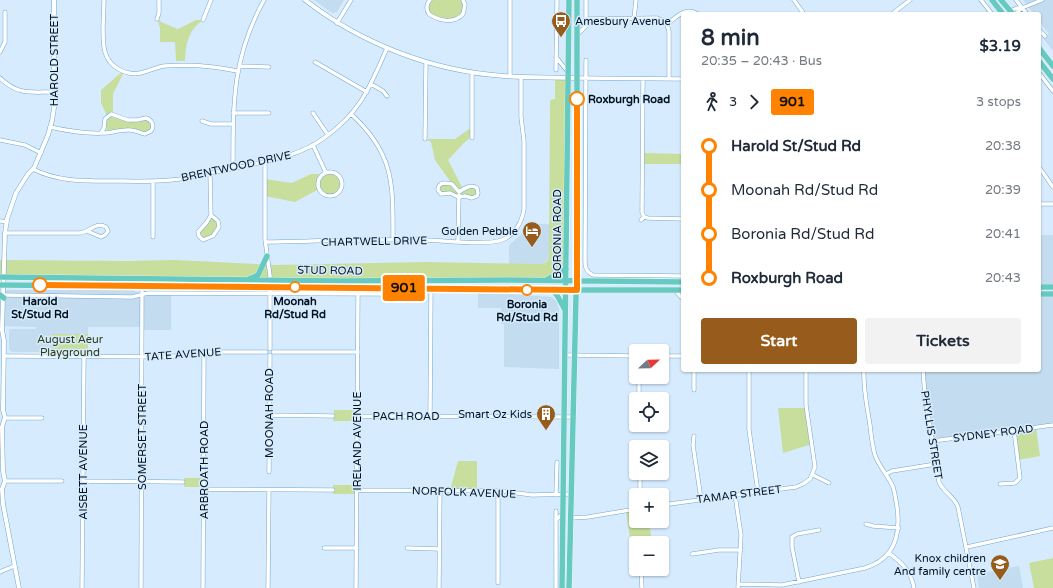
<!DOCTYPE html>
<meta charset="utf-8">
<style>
:root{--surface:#fff;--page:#f2f2f3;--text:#1f2937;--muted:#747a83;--accent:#975c1b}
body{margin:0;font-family:"Varela Round",sans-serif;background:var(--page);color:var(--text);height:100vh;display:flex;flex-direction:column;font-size:15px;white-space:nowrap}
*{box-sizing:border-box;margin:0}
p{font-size:13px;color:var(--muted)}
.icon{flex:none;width:22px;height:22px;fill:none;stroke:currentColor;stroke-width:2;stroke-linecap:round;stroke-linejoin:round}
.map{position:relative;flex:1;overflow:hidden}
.drawer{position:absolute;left:681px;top:12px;width:360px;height:360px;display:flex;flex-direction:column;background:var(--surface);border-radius:4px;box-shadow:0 1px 3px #0004}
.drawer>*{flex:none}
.badge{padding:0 8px;border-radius:3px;font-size:14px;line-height:26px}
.needle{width:26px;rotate:68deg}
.fabs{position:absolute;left:629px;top:344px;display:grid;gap:8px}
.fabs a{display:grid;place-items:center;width:40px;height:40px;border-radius:4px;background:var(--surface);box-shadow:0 1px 3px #0004;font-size:20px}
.map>.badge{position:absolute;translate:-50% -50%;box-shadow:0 0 0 2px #fff}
.legs{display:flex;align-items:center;gap:6px;height:44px;padding:0 20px;font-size:13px}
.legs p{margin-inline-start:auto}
.overview{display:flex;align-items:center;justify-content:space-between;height:68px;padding:0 20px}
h1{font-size:22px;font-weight:700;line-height:30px}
.primary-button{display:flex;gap:8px;margin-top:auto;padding:8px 20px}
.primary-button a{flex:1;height:46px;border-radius:4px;background:var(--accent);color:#fff;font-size:16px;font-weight:700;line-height:46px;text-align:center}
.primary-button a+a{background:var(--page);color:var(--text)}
ul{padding:0 20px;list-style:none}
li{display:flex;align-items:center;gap:14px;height:44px;font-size:15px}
li i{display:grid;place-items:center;width:6px;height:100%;margin:0 5px;background:currentColor}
li i::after{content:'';width:10px;height:10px;margin:-5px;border:3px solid;border-radius:50%;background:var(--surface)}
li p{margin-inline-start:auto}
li:first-child i{background:linear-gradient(#0000 50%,currentColor 0)}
li:last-child i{background:linear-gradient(currentColor 50%,#0000 0)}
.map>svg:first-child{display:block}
.built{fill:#c4dcf0}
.green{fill:#c8de9c}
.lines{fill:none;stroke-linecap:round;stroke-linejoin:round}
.minor-casing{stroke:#71a7d1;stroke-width:4.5}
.tertiary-casing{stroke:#71a7d1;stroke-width:5}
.primary-casing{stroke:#fff;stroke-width:6}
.minor{stroke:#fff;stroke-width:3.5}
.tertiary{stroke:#fff;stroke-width:4}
.primary{stroke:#66cac1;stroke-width:5.5}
.line-1-casing{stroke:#fff;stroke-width:9}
.line-1{stroke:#ff8200;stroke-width:6}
.stop-1-dot{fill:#fff;stroke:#ff8200;stroke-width:2}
.labels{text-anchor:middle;stroke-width:3;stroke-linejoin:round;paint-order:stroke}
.poi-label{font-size:11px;fill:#001120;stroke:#d6ecfe;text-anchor:end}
.street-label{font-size:11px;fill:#001120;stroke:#d6ecfe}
.stop-label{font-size:11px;font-weight:bold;fill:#001120;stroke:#d6ecfe}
.park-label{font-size:11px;fill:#2e3912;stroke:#d6ecfe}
</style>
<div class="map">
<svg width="1053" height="588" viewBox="0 0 1053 588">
<rect width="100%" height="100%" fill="#d6ecfe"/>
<path class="built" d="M314 0H344L337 12 332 13Z
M1023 0H1053V51L1042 37 1049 34 1039 21V14H1034Z
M533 224H550L549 259 542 264 509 265V245Z
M1039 235H1053V287H1039Z
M4 290H134L142 295 171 293V330H142V327H88V334H52V352H12L9 349V330L11 329H36V327L2 326Z
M478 292 552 297 557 302 559 309V369L504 367V324H501V308H478Z
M1039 294H1053V425L933 441 923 370H1039Z
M1019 566 1023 588H979L977 574Z"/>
<path class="green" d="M430 0H463V14L449 21 431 16 427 10Z
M157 19 163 23 178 29 196 20H203C188 31 186 43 185 61H176L175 42H160V28Z
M123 71 124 72 113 94V114L123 119 145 118 153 124 148 133 135 131 110 133 105 127 107 116 101 103V90Z
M555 77H568L566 269 545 281 0 277V260L128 261 176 260 276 265 425 262 542 264 546 262 549 259 550 100 555 99Z
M472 127V136L464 143 448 160 463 189 470 186 477 188V196L458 197 452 193H440L439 185 452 184 435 160 431 142 425 139H455Z
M643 153 683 154V164H642Z
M331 172C339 175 343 181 341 190 334 199 325 198 319 189L295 202 265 196V179L292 183 311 174H323Z
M211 215 219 222 217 233 201 239 198 230Z
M52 334H88V356H52Z
M778 408H806L812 444 783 453Z
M334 410H358V421H333Z
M1036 427 1040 456 1018 460 1014 430Z
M458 461H477V491L450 490Z
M184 478H204V487H184Z
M333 485H357V494H333Z
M636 509V521H649L651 535 649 543H636V549L630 538 626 511Z
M1053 558V588H1034L1029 563Z"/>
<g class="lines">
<defs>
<path id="minor" d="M104 0C104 15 101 37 105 52 108 63 118 71 129 73 141 76 152 68 164 66 188 64 214 66 237 71
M430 0C426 4 426 10 429 14 439 21 454 24 463 14L465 5 463 0
M794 0 804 14
M981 0 992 14
M1016 0 1027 14
M1010 11 1017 8H1022
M892 14 910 0
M1015 14 1022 8 1042 0
M157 19 159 13V0
M586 19 657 18 666 22 669 31V79
M634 19 636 0
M203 20 211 0
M337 23 351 0
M667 24C677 17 685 6 698 14
M1039 30 1045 36
M577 35 586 26V0
M0 52 5 42V12
M556 57 568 72
M586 60 585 261C585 267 586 272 593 275L683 276
M315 62 367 92
M239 66 269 67
M556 70 557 0
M1039 73 1053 91
M510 76V0
M0 78C18 95 29 92 52 92
M577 78 683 79
M643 79 642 212 644 217
M371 84 383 91 387 96
M233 113H269
M313 113 328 135
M351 114C395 154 393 185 393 240
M202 121 211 124H233
M50 127C68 131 84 134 103 133 112 133 121 129 130 130 135 130 140 133 145 134L151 131C155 126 152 120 146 118L137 120H128L111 114 105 119 104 128 101 133
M472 138V73
M425 139 426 62
M0 140 25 145 41 153
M313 145 326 173
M265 162V239L270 276V349
M1039 167 1053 187
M233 168C233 104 232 58 264 0
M33 169C56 181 82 181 107 181 128 181 150 182 171 180 193 178 214 172 236 168 267 161 298 157 324 138 360 113 370 87 387 48
M318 184a12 12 0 1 1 24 0a12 12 0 1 1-24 0Z
M210 173 211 215 207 222 198 232 199 236 203 240 213 236 219 227 218 221 211 215
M444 183 452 184 459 192C465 188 471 184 477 188L478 193 477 196 472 198 465 196 458 197 450 193 441 194 438 190C438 186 439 184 444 183Z
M1039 204H1053
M641 220 644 217 648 218 683 219
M0 221 7 222
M5 233H80C90 232 96 221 106 227L108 231 105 235 101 237 87 231
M153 237V181
M458 241 459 195
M266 242C318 241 371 239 423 240 443 240 485 246 502 240 515 235 522 222 524 209V141L521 117V77
M675 290 681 297
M4 295 132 297 148 293 385 294
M273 352H358
M566 355 636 356
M4 356 168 357 202 352H266
M662 356H683
M749 370V430L758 492
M923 370 925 396 939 482C943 492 954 496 958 507L974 588
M694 390V370
M639 399V377
M269 415 333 416
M358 416 574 417
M430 416 431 289
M5 418H42
M639 426V425
M694 436 693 445 701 499
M933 441 1053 425
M269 472 270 355
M886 474 892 471 936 464
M813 475 829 483
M5 481H62
M83 481 183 482
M1000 484 1015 483 1020 478 1014 430
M204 489 333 490
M357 490 502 491 532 495 572 494
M556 495 557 462
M640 495V473
M735 495 741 535 738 588
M662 505 796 487 803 484 810 479 815 467 806 405V370
M556 511V520
M571 518 588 517 636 509
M866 524 873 526 899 528
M967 547 1053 528
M324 548H357
M407 548 439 549
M889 553C902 563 911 571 914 588
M692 554 719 550H741
M641 569 642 588
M0 572 14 566
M799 582 792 547V537L797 534 819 530
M498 583V491
M739 584 782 585 865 568C895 559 901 535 897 507 896 501 895 493 893 487 888 475 879 467 875 455 872 445 871 435 870 425 867 406 863 389 864 370
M82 588 84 356
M141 588 142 286
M203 588 204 351
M268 588 269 490
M356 588 358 294
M439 588 440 490
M556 588V520L562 514"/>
<path id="tertiary" d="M305 0C362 44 432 71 504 76 528 78 553 77 577 78
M19 588 3 504 2 489 5 481 3 471 2 427 5 417 3 410 4 341 2 330 5 233 7 219 16 193 28 174 34 168 48 135 52 121 55 101 52 92 54 80V0"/>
<path id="primary" d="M992 0 1003 14
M1001 0 1013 14
M1039 48 1053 66
M1039 61 1053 79
M0 277 340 281 509 280 683 282
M249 279 258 275 267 256
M547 280 566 269
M0 285 561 290H683
M1039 287H1053
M553 290 558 297 565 310
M1039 294H1053
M0 295 4 298
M562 588 569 0
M569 588 577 255V0"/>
</defs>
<use href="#minor" class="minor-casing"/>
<use href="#tertiary" class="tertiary-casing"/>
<use href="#primary" class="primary-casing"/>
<use href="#minor" class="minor"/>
<use href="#tertiary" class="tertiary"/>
<use href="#primary" class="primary"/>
</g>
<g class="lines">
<defs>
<path id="line-1" d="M40 285 577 290V99"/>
</defs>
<use href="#line-1" class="line-1-casing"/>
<use href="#line-1" class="line-1"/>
</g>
<defs>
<symbol id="bus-pin" viewBox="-11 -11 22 30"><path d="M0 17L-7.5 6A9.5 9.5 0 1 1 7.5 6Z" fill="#975c1b" stroke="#d6ecfe"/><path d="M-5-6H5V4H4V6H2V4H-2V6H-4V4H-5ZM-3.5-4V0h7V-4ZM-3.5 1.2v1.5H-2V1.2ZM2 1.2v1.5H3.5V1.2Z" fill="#fff"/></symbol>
<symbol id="hotel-pin" viewBox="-11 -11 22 30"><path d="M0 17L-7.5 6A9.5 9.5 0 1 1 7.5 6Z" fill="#975c1b" stroke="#d6ecfe"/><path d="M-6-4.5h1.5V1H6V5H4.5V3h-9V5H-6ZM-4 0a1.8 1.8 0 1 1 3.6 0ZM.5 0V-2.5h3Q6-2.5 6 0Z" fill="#fff"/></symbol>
<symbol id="building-pin" viewBox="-11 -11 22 30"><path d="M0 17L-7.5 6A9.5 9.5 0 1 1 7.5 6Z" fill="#975c1b" stroke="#d6ecfe"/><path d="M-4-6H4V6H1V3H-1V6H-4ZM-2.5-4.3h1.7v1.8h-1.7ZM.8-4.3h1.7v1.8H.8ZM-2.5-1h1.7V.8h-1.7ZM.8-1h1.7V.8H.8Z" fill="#fff"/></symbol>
<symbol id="school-pin" viewBox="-11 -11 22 30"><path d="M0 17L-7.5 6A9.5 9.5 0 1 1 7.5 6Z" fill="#975c1b" stroke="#d6ecfe"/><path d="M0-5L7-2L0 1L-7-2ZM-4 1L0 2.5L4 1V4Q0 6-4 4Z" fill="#fff"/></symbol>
</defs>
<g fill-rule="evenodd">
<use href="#bus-pin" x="550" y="10" width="22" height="30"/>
<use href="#hotel-pin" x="521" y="220" width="22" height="30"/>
<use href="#building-pin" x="535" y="403" width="22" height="30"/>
<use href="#school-pin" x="989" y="553" width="22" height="30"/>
</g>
<g class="stop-1-dot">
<circle cx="577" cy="99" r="7"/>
<circle cx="40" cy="285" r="7"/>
<circle cx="295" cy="287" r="5"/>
<circle cx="527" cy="290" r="5"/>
</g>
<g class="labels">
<g class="poi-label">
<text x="575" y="25" text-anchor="start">Amesbury Avenue</text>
<text x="518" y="235">Golden Pebble</text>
<text x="532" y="418">Smart Oz Kids</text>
<text x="986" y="562">Knox children<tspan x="986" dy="13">And family centre</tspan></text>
</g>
<g class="street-label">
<text transform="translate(54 60) rotate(-90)" y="4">HAROLD STREET</text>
<text transform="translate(236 166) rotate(-12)" y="4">BRENTWOOD DRIVE</text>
<text transform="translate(557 234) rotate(-90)" y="4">BORONIA ROAD</text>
<text transform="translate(374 241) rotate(-1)" y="4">CHARTWELL DRIVE</text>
<text transform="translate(330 270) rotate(1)" y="4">STUD ROAD</text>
<text transform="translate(183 354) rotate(-4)" y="4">TATE AVENUE</text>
<text transform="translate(269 413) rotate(-90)" y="4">MOONAH ROAD</text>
<text x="406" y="420">PACH ROAD</text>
<text transform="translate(993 433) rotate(-7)" y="4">SYDNEY ROAD</text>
<text transform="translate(932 435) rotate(81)" y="4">PHYLLIS STREET</text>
<text transform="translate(142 437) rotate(-90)" y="4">SOMERSET STREET</text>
<text transform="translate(357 441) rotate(-90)" y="4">IRELAND AVENUE</text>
<text transform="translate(204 470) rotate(-90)" y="4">ARBROATH ROAD</text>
<text transform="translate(83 472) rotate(-90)" y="4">AISBETT AVENUE</text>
<text transform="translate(464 492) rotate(2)" y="4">NORFOLK AVENUE</text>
<text transform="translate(739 494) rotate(-7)" y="4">TAMAR STREET</text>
</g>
<g class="stop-label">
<text x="588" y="103" text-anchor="start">Roxburgh Road</text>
<text x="40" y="305">Harold<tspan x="40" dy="13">St/Stud Rd</tspan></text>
<text x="295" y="305">Moonah<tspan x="295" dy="13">Rd/Stud Rd</tspan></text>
<text x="527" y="308">Boronia<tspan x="527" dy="13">Rd/Stud Rd</tspan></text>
</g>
<g class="park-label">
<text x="70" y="343">August Aeur<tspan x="70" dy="13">Playground</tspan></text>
</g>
</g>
</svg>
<div class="fabs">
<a><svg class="needle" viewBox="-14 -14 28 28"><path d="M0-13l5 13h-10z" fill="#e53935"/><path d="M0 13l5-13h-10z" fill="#747a83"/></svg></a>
<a><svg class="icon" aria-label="locate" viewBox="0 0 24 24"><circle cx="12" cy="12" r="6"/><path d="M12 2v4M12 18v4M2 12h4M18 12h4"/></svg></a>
<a><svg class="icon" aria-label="layers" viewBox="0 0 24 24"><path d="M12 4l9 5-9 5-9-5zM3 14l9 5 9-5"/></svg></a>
<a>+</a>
<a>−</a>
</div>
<b class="badge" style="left:404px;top:288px;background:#ff8200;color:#111">901</b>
<section class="drawer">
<div class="overview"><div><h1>8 min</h1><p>20:35 – 20:43 · Bus</p></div><b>$3.19</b></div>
<div class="legs"><svg class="icon" aria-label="walk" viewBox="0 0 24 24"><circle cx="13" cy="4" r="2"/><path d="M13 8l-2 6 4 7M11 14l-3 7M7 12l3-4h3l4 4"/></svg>3<svg class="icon" aria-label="forward" viewBox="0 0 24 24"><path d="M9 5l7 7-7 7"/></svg><b class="badge" style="background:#ff8200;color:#111">901</b><p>3 stops</p></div>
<ul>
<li><i style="color:#ff8200"></i><b>Harold St/Stud Rd</b><p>20:38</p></li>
<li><i style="color:#ff8200"></i><span>Moonah Rd/Stud Rd</span><p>20:39</p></li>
<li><i style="color:#ff8200"></i><span>Boronia Rd/Stud Rd</span><p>20:41</p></li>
<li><i style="color:#ff8200"></i><b>Roxburgh Road</b><p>20:43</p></li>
</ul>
<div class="primary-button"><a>Start</a><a>Tickets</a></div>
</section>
</div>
